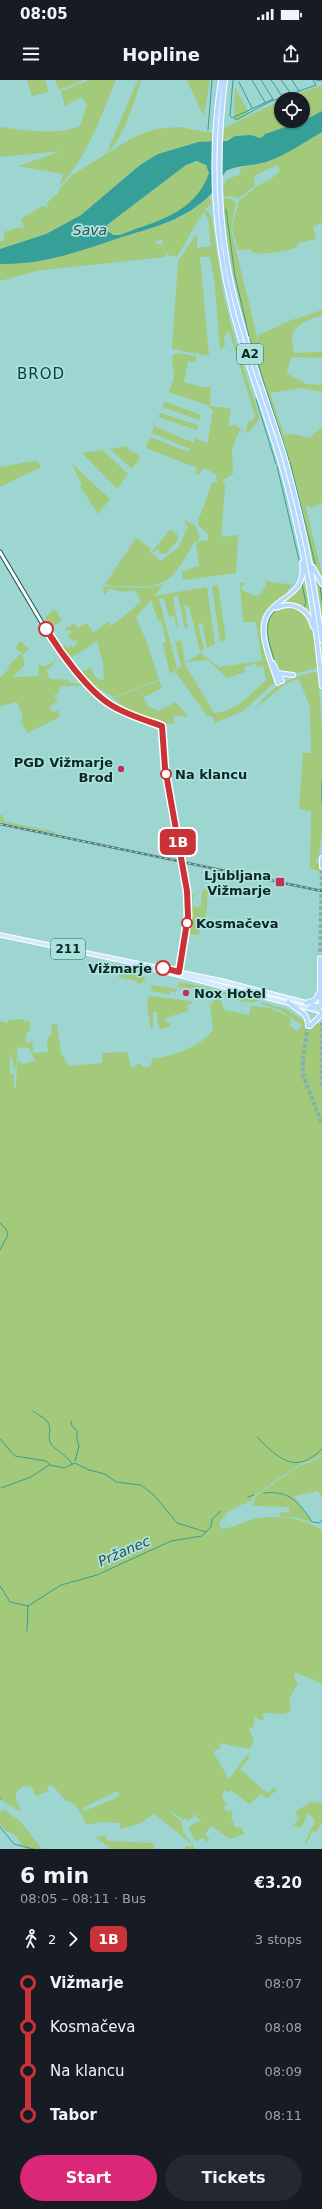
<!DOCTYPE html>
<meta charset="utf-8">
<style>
:root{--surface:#171b24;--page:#242831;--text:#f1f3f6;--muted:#9ea1a6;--accent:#db2777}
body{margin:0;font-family:"DejaVu Sans",sans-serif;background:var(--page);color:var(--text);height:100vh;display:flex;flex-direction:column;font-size:15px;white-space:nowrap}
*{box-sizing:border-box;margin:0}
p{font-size:13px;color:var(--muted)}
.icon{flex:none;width:22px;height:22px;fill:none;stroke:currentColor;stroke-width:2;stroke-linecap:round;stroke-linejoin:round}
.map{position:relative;height:1769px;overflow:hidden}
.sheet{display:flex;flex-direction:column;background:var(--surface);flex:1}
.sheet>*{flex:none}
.badge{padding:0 8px;border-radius:6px;font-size:14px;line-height:26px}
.tools{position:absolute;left:274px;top:12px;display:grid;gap:8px}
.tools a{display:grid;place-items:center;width:36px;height:36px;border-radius:50%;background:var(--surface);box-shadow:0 1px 3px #0004;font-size:20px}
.map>.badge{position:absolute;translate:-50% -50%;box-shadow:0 0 0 2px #fff}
.legs{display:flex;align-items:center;gap:6px;height:44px;padding:0 20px;font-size:13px}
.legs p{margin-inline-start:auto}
.headline{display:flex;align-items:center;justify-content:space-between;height:68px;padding:0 20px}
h1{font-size:22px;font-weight:700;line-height:30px}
.action{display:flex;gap:8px;margin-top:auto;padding:8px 20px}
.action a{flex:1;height:46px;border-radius:24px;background:var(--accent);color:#fff;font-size:16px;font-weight:700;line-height:46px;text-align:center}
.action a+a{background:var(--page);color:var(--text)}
ul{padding:0 20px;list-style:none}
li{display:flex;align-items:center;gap:14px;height:44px;font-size:15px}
li i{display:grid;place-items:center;width:6px;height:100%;margin:0 5px;background:currentColor}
li i::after{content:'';width:10px;height:10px;margin:-5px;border:3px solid;border-radius:50%;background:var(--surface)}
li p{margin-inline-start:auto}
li:first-child i{background:linear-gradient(#0000 50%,currentColor 0)}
li:last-child i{background:linear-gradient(currentColor 50%,#0000 0)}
.status{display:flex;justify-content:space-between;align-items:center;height:28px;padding:0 20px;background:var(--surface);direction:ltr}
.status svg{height:11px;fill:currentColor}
header{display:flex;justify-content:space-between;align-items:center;height:52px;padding:0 20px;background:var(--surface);font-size:18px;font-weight:700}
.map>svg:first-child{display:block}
.green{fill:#a3c97a;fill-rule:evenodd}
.water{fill:#369f98;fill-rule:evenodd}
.pier{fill:#9dd5d1}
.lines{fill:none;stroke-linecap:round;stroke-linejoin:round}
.stream{stroke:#369f98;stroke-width:1}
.motorway-tunnel{stroke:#80b2ae;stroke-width:4;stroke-dasharray:4 2;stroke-linecap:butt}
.secondary-casing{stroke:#1c5450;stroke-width:5}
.primary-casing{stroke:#fff;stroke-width:5.5}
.motorway-casing{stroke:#fff;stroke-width:6}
.secondary{stroke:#fff;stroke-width:3}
.primary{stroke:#d4e9fe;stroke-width:3.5}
.motorway{stroke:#b8dafe;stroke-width:4}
.rail-casing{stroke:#537a77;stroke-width:2.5}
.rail{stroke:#aae3de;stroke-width:1;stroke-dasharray:3;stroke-linecap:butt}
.line-1-casing{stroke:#fff;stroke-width:9}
.line-1{stroke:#c93337;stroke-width:6}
.stop-1-dot{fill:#fff;stroke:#c93337;stroke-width:2}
.poi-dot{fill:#c03159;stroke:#aae3de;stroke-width:1.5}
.labels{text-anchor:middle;stroke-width:3.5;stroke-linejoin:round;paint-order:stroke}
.shield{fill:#aae3de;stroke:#3d5e5b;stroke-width:1}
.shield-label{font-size:12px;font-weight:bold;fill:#0e2523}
.poi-label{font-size:13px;font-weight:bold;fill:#0e2523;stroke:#aae3de;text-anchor:end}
.stop-label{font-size:13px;font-weight:bold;fill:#0e2523;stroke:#aae3de;text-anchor:start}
.water-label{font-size:14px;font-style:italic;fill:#32514e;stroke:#aae3de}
.quarter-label{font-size:15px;letter-spacing:1px;fill:#0f3a37;stroke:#aae3de}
</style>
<div class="status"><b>08:05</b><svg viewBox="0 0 49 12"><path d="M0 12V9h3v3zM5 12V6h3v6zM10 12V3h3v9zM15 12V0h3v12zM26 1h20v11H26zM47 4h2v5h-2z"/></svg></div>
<header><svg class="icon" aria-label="menu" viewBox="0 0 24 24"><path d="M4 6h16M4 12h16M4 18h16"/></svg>Hopline<svg class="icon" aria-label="share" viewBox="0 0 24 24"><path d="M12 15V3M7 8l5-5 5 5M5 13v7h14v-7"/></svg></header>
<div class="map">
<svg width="322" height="1769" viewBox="0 0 322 1769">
<rect width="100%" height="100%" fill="#9dd5d1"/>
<path class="green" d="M27 0H45L49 12 32 16Z
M55 0H82V1L59 10Z
M89 0H116C102 33 86 81 60 105L63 94 18 86 62 71 0 77V47C24 50 57 56 80 46L87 24 81 17 65 26 61 11Z
M138 0H141C136 17 122 63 107 72Z
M187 0H210L204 36 203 35Z
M322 5V31L303 41V19H283Z
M235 7 249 33 234 41Z
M281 20V41H302L261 58 251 55 235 56 223 61 224 48Z
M179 47 212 53V62H196L158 74 140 85 81 135 46 154 0 169V161H4V152L19 147 24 148 21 139 42 126H45L48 129 47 123 58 113 61 107 72 95 132 58 155 49Z
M322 52V143L313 147 316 159 298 163 296 168C286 171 261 176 252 172L251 169 238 170 232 148 239 121 257 106 271 99 280 91 277 85 254 96 255 105 238 119 231 116 224 117 223 106 227 99 239 95 241 88 270 81Z
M201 81 209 90C210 97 205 105 201 110 181 138 150 143 120 155H113L108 151 107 145 186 85Z
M209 116 212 123C203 128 185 165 177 177L168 175 163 168 162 159 155 162 156 164H161L166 175 164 177 36 191 0 201V184C40 185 75 172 113 160 147 149 184 143 209 116Z
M227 118 232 119 236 123 231 149 258 261 259 255 289 241 322 230V236C313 237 293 245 292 257 291 262 294 268 294 273L322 272V278L291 277 287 292 288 294 306 304 322 305V312L301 308 270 313 284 355 294 354 310 358 322 346V423L311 428 305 424 292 380 306 427 322 494V502C304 471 302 430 292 395 265 302 229 216 223 119Z
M206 130 211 135 224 217 237 268 260 338 248 353 239 351 232 370 233 394 223 400 225 407 221 457 238 455 236 493 183 500 182 492 199 486 196 462 208 460V454L199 446 198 441 211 406 213 402H217L216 394 203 388 199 395 195 394 197 388 146 368 150 357 188 372 190 369 152 353 154 346 194 363 195 358 207 363 208 360 213 331 207 325 169 312 174 298 172 276 177 273 196 276V282L188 281 184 302 202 307H211L210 326C217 328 223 326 231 329L228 346 236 345 242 351 246 352 248 341H252L255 336 229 251 224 257 225 266 220 270 215 206 210 177H200L209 276 172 269 178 181 197 153V168L211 166 208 138 204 134Z
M165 322 201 335 199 340 162 327Z
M160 333 198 345 197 350 158 337Z
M126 366 131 372 133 371 140 377 132 389 110 369Z
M103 370 128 394 117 409 82 373Z
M34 381 38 382 41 387 0 407V387Z
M72 384 110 419 98 434 80 406 82 405Z
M185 440 196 446 200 457 198 461H195C176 492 172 510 130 506 122 506 112 507 105 504L136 458 151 468 150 472 161 481 179 467 188 446 185 443Z
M170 449 177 454 178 460 166 474 160 473 158 469 153 473 152 472Z
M304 470H305L319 551 322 580Z
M304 495 311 536C303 525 292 521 278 525L298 510Z
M316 499 322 506V538Z
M265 501 293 505 287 510 289 513C281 519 271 524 265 532 251 549 271 584 274 603L243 631 215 643 212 636H207L175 591 184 583 214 633C235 633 252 613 266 600L263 585 257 587 256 583 244 587 245 592 227 598 208 580 186 582 201 573 219 587 262 581 256 542H243L240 503H245L241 508 242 510 255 516 260 515 266 506Z
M163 505 154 516 207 507 215 564 207 568 202 543 198 544 204 569 200 572 190 530 187 525H184L188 548 185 549 178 516 173 517 178 548 172 550 177 547 174 536 169 537 164 518 159 519 177 588 170 594 163 563 166 561 161 541H158L151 520 136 537 147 563 159 600 113 617 100 609 97 610 81 592 91 588C94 595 96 601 104 600L103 583 97 561 71 578 62 567 65 565 67 568 71 565 73 568 77 564V561L71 560 67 555 72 553 70 550 66 551 65 549 74 543 77 548 87 543 93 553 109 541 110 546 115 543 141 522 135 510 125 512 109 509 104 515 103 506 142 508Z
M218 505 226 559 220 562 212 506Z
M287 526 289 529 290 526 303 530 312 547 318 588C308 589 293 596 284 593 271 589 262 548 268 537 273 530 279 528 287 526Z
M53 530H56L62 541 48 548 45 538Z
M181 560 185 582 181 585 175 562Z
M20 561 29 569 22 575 25 585 13 596C23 599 30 595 39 596L38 585 46 586 58 579 46 591 50 599 68 600 70 603 82 604V606H60L59 613 54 615 58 622 50 626 52 632 58 630 60 637 27 653 21 641 23 637 17 622 0 626V597L10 588 8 586 22 573 15 568Z
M318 592 322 649V750L319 777 315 781 322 787V793L310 788 311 731 299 729 303 673H311L310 628 300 601 297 599 285 604 256 628C269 608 294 594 318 592Z
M159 601 162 608 145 617 142 614 148 626 158 631 176 622 188 637 174 635V644C151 642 130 633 113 618Z
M0 735H3L4 741 55 752V754L0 742Z
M208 808 206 840H200L199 855 188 854 191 816 200 812 193 817 192 826 201 827 202 811Z
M118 885C129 887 145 887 145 901L137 905V901L118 897Z
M180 902 218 910 224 930 249 935 251 926 270 928 288 936 291 939 290 946 298 951 302 945 280 930 261 924 260 922 286 929 306 942V949H311L313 944H322V1374L316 1378 298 1385 254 1416 252 1420C238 1427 224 1430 219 1446L223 1449C235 1447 247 1440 259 1438 279 1434 305 1439 322 1450V1605L313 1599 295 1593 294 1597 298 1604 289 1619 291 1631 284 1634 264 1633 262 1634 264 1639 261 1641 254 1636V1646L249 1649 254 1660 250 1669 219 1663 221 1667 213 1672 229 1699 247 1675 250 1677 240 1689 267 1713 275 1708 277 1710 267 1718 261 1714 249 1724 231 1710 228 1712 224 1710 222 1717 227 1724 223 1728 228 1732 231 1730 233 1735 231 1737 235 1747 242 1748 244 1754 230 1759 211 1746 205 1754 210 1760 207 1762 203 1757 198 1761 195 1760 189 1749 191 1745 199 1741 200 1742 202 1739 199 1740 195 1734 189 1741 185 1738 184 1740 166 1728 182 1742C180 1755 191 1758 195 1769H186L185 1766H192V1764L154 1734 139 1744 120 1749V1743L100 1742 87 1745C82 1736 77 1722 66 1721L52 1705H49L47 1712 41 1713 39 1716 35 1715 32 1707 23 1706C9 1717 19 1721 21 1732L0 1719V941L7 943 9 940 24 939 25 942 30 941V950L26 954V964L31 962 32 956 33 973 47 972 48 974 47 962 49 956 52 955 51 945 57 944 61 973 69 986 102 983V973L127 972 131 987 134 988 138 983 145 988 150 986 153 978C169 979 205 964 213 950L210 923 213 924V912L209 911 203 916 197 917V914L194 913 195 908 177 907ZM21 967 29 968 36 983 33 981 24 984 18 981 17 969ZM10 971 15 991 17 975 16 1009 14 1008V994H10ZM117 1711 120 1715 116 1718 82 1732V1730L85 1727Z
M152 905 177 909 176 912 170 911V914L151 911Z
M221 911 256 919 259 921C250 925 226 919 221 911Z
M149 916 191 921 193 923 187 925 188 931 165 938 167 943H170L171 945 169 947 160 949 158 945 157 932H153V949L151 950 147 926Z
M322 1375V1419L318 1411 294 1416 313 1443 299 1438 279 1436 280 1432 289 1433V1427L253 1426 254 1419 260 1413 299 1386 318 1379Z
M311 1722 322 1723V1743L316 1752 313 1751 306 1764 305 1762 315 1741 312 1736 308 1734C302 1743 306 1750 292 1746L299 1739 295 1732Z
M3 1729 20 1741 42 1769H25L14 1754 6 1751 0 1745V1732Z
M106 1755 107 1761 154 1763V1769H111L96 1758Z"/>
<path class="water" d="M322 31V52C305 62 287 74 269 81 256 86 236 85 226 91 220 99 215 111 207 118 180 143 146 149 113 160 75 173 40 185 0 184V169L46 154 81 135 140 85 158 74 198 62 227 61 235 56 251 55 261 58 265 54 303 41ZM197 81 206 85 209 93C195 134 155 141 120 155H113L108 151 107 145 186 85Z"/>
<path class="pier" d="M223 59 222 100 212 116V60Z"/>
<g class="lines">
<path class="stream" d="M233 0 230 36 232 38 273 19 261 0
M252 0 265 22
M271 0 282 16
M281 0 291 14
M292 0 299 11
M316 0 322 1
M239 2 252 28
M235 38 236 40 269 22 316 5 313 0
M208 50 212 0
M226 129 235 196 249 256
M250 259 289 380
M256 319 276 384
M290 382 316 487
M277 386 299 480
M302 504 306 523 304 527
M320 505 322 522
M289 527 295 528
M298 529 302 532
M282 592C276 587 274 580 272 572 266 555 262 530 287 527
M322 700V725
M0 1143 6 1149 8 1155 0 1170
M33 1331C37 1334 43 1337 46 1340 54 1348 46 1357 51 1364 57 1372 66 1374 72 1384
M71 1341 72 1346 77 1351V1359L79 1366 75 1381
M257 1357C278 1378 295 1396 322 1369
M0 1359 15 1376 46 1381 50 1385 64 1388 75 1383 89 1390 105 1394 116 1402 141 1405 155 1416 177 1443 206 1452
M1 1408 31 1397 49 1385
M264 1413C289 1410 299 1422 312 1442L320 1443 322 1440
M248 1417 254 1415
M0 1506 10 1522 28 1526
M28 1526 61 1505 97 1495 171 1461 202 1456 211 1447 212 1439 221 1431
M27 1551 28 1526
M0 1718 1 1719
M0 1747 14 1764 33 1769"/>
<path class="motorway-tunnel" d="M320 878 322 787
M322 924V1008
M308 946 303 977V995L322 1044"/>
<defs>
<path id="secondary" d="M0 472 48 553 89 606 102 618 117 628 162 646 165 688 187 817 188 836 178 894"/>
<path id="primary" d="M0 855 222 901 315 925
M143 886 319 931"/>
<path id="motorway" d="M221 0C209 76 214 154 232 228 245 280 265 329 280 380 301 453 315 529 322 606
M225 0C217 64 217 129 229 193 241 254 264 312 283 372 301 434 314 497 322 561
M313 487 322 504
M276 528C293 520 309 529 313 547
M273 583 282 601
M278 593 293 595
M278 603C273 588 261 560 264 544 268 516 308 520 302 483
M322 787V778
M320 878V918L322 926
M288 922C297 931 308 931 308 946
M306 923 315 920 319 913
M313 925 322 932
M310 928 322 925
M310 946 322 934"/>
</defs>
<use href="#secondary" class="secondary-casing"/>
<use href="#primary" class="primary-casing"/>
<use href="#motorway" class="motorway-casing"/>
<use href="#secondary" class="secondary"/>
<use href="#primary" class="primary"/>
<use href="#motorway" class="motorway"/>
<defs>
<path id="rail" d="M0 744 322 811"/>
</defs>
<use href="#rail" class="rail-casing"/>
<use href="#rail" class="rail"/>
</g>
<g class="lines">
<defs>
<path id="line-1" d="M46 549C60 572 88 611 111 625 127 635 145 640 162 646L165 688 187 811 188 836 179 892 163 888"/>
</defs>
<use href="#line-1" class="line-1-casing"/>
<use href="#line-1" class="line-1"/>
</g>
<g class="stop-1-dot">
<circle cx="46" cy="549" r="7"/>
<circle cx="166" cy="694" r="5"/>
<circle cx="187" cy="843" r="5"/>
<circle cx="163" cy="888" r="7"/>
</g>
<g class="poi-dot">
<circle cx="121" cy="689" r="4"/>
<rect x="275" y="797" width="10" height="10" rx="2"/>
<circle cx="186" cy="913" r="4"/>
</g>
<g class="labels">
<g class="shield">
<rect x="237" y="264" width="26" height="20" rx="3"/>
<rect x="51" y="859" width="34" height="20" rx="3"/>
</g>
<g class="shield-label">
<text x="250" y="278">A2</text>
<text x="68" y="873">211</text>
</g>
<g class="poi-label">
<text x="113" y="687">PGD Vižmarje<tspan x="113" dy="15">Brod</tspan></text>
<text x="271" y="800">Ljubljana<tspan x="271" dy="15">Vižmarje</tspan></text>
<text x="194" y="918" text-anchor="start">Nox Hotel</text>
</g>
<g class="stop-label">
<text x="175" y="699">Na klancu</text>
<text x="196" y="848">Kosmačeva</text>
<text x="152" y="893" text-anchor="end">Vižmarje</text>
</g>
<g class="water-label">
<text x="90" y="155">Sava</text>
<text transform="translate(124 1471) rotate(-24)" y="5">Pržanec</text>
</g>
<g class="quarter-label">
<text x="41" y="299">BROD</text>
</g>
</g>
</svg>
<div class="tools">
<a><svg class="icon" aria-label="locate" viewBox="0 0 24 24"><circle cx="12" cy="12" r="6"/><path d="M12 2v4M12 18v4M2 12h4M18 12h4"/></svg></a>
</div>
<b class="badge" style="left:178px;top:762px;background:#c93337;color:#fff">1B</b>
</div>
<section class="sheet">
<div class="headline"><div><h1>6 min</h1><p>08:05 – 08:11 · Bus</p></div><b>€3.20</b></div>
<div class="legs"><svg class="icon" aria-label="walk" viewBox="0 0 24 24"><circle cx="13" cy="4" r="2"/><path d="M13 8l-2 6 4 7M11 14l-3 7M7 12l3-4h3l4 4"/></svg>2<svg class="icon" aria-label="forward" viewBox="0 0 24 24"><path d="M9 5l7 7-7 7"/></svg><b class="badge" style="background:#c93337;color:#fff">1B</b><p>3 stops</p></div>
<ul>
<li><i style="color:#c93337"></i><b>Vižmarje</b><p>08:07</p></li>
<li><i style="color:#c93337"></i><span>Kosmačeva</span><p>08:08</p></li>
<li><i style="color:#c93337"></i><span>Na klancu</span><p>08:09</p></li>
<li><i style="color:#c93337"></i><b>Tabor</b><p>08:11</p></li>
</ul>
<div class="action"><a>Start</a><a>Tickets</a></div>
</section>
